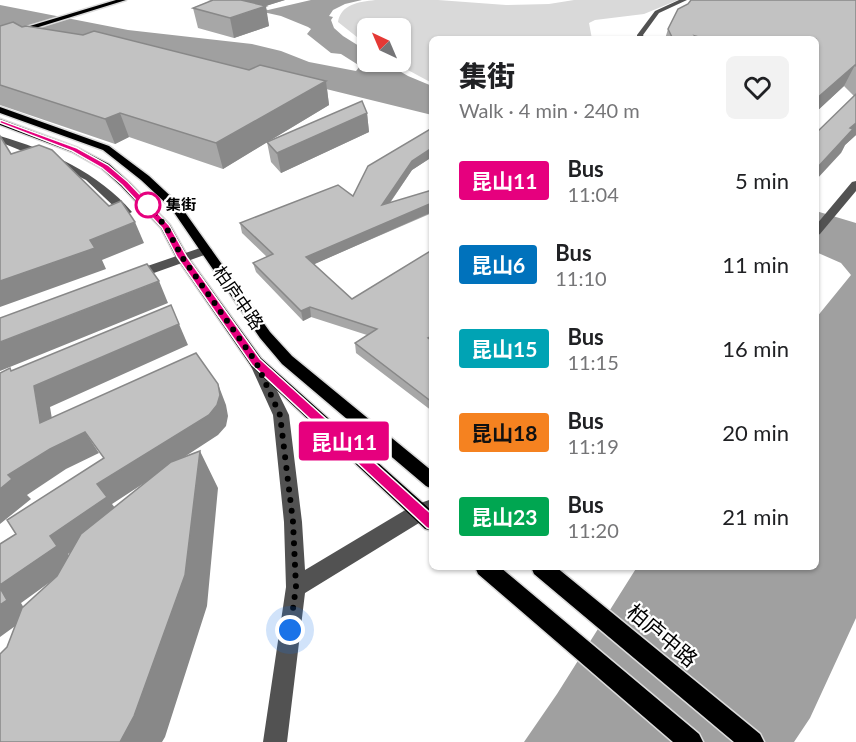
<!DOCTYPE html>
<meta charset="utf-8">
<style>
:root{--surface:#fff;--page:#f2f2f2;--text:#202124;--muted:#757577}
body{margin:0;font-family:Lato,"Noto Sans SC",sans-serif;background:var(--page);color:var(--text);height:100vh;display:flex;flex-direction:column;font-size:22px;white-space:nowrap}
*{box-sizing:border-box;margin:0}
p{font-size:20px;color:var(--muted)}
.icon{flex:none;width:33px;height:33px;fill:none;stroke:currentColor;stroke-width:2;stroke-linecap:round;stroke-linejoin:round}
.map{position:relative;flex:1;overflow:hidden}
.sheet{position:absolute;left:429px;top:36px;width:390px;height:534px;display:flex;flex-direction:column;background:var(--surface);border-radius:9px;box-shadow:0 2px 4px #0004}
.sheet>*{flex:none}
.badge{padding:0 12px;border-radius:4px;font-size:21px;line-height:39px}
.needle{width:39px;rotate:316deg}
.fabs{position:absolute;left:357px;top:18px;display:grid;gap:12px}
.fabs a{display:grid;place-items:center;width:54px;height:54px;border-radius:9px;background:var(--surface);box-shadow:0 2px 4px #0004;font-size:30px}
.you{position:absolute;width:30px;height:30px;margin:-15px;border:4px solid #fff;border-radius:50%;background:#1a73e8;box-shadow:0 0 0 9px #1a73e833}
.map>.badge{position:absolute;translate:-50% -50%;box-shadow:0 0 0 3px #fff}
.round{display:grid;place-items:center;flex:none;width:63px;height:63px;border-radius:9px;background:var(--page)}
.head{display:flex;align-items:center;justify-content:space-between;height:102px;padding:0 30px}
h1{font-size:28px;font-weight:800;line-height:45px}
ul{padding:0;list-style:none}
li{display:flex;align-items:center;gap:18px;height:84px;padding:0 30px}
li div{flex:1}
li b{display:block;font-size:22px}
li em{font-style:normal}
li .badge{min-width:66px;font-weight:700;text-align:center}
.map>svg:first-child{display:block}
.green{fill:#d9d9d9}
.water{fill:#a0a0a0}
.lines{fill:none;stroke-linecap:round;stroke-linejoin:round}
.major-casing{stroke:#dbdbdb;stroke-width:3}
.minor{fill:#525252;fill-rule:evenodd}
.major{fill:#000;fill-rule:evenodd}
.wall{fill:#a7a7a7}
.shaded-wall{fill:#888}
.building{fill:#c2c2c2;stroke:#888;stroke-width:1.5}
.line{fill:#e6007e;stroke:#fff;stroke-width:1.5}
.walk{stroke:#000;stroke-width:6;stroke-dasharray:0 10.8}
.stop-dot{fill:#fff;stroke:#e6007e;stroke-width:3}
.labels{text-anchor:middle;stroke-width:4.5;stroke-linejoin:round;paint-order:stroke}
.far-stop-label{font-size:15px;font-weight:bold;fill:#000;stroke:#fff;text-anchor:start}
.street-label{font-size:18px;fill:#000;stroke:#fff}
.near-street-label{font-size:21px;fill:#000;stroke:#fff}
</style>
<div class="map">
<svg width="856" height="742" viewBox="0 0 856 742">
<rect width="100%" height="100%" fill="#fff"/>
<path class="green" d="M375 0H438L506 5 549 4 574 0H678L644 14 595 20 589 23 592 39H432V83L393 62H400V28H368L367 45 338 22C341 4 359 2 375 0Z"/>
<path class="water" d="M208 0H231L268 10 311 0H362L345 4 333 10 329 16 333 17 331 20 334 28 343 36 367 51 368 62H384L408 76 432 86V115L322 88 0 28V5L128 30 252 44 281 51 309 62 356 71 360 66 341 54 331 53 307 34 311 29 308 27 281 16Z
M816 211 856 223V618L810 718 794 742H524L557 694 637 567H816V318L851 275 841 263 816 252Z"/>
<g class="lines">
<defs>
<path id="major" d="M116 0H126L0 39V35Z
M0 107 109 146 149 176 179 204 270 332 292 356 432 471V489L426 486 282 364 260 338 171 208 141 180 103 150 0 113Z
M0 119 78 148 109 164 129 182 170 225 188 257 261 358 432 511V531L425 529 251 366 176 257 161 228 121 186 101 168 72 152 0 125Z
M475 567H500L699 734 703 742H673L478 574Z
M531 567H556L760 734 764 742H734L534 574Z"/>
</defs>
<use href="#major" class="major-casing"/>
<path class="minor" d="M679 0H687L659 13 643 35 645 39H637V35L655 11Z
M0 136C48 150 99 173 132 212L126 215 122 214 86 180 54 164 0 142Z
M856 181V191L820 234 816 236V225L852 182Z
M206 246 212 250 210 253 137 279 132 280 126 276 127 273Z
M256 357 263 362 289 415 302 522 305 570 412 506 432 499V515L305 593 287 742H263L286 587 284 522 273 415 249 362Z"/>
<use href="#major" class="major"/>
</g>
<path class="wall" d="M213 0H285L265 6 269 26 234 38 198 28 193 8Z
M856 0V135L845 145 841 153 854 96 844 86 816 112V39H665L668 29 688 4Z
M0 26 22 27 249 70 326 81 329 105 269 141 367 113 369 132 281 173 271 162 267 142 223 169 129 137 115 144 0 105Z
M432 128V157L412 170 390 203 432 190V213L314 264 352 299 432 250V411L356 353 355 343 367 335 311 317 303 321 256 272 253 263 267 257 242 233 240 223 353 196Z"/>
<path class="shaded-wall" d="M237 0H285L240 14Z
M266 6 269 26 234 38 230 18Z
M855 65 844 86 816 112V99Z
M326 81 329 105 223 169 216 143Z
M120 113 129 137 115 144 105 119Z
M367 113 369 132 281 173 277 153Z
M856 123V135L845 145 841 153 816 180V169L850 128Z
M432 148V157L412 170 382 214V205L412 161Z
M432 203V212L308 267 306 257Z
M135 222 144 243 102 260 106 269 0 307V281L90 240Z
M159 281 168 303 0 371V342Z
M310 307 311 317 303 321 301 311Z
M179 324 188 345 50 407 56 443 40 423 34 386Z
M218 384 226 405 228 416 226 426 218 435 112 504 122 517 68 554 75 564 21 603 29 616 0 637V585L50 536 97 484Z
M85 432 99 453 66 469 27 495 31 499 0 524V489L8 475 50 449Z
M200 451 218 488 207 606 165 737 162 742H120Z"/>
<path class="building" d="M213 0H241L266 6 230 18 193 8Z
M691 0H856V66L855 65 816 99V39H706L695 36 698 39H673L668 29 678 9 688 4Z
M13 22 22 27 26 26 83 35 94 31 249 70 260 65 326 81 216 143 120 113 105 119 0 85V26Z
M856 94V123L850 128 853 129 816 169V133Z
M362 101 367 113 277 153 267 142Z
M432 128V148L412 161 382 205 432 190V203L306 257 352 299 432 250V336L428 338 432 341V402L355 343 377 329 310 307 301 311 253 263 273 254 240 223 338 185 353 196 368 166Z
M0 136 11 154 39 145 52 150 109 206 121 201 135 222 90 240 95 248 0 281Z
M147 264 159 281 0 342V318Z
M171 305 179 324 34 386 40 423 196 353 218 384 220 395 217 405 209 415 97 484 107 497 50 536 57 546 0 585V544L16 534 7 520 104 458 85 432 50 449 8 475 12 479 0 489V373L10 368 11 371Z
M200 451 185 575 134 716 120 742H0V654L7 647 22 608 57 576 81 534 171 462Z
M0 588 7 600 0 605Z"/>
<path class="line" d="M0 120 77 148 108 165 128 182 169 225 187 257 260 359 437 519 439 523 437 528 432 530 427 528 252 365 177 257 162 228 122 185 102 168 72 151 0 123Z"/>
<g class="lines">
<path class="walk" d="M148 205 166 227 182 257 256 362 280 415 293 522 296 587 290 630"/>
</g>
<circle class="stop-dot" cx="148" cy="205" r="12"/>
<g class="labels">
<g class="far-stop-label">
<text x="166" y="210">集街</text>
</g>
<g class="street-label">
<text transform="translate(238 298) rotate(55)" y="6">柏庐中路</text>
</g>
<g class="near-street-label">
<text transform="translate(662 636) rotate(40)" y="7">柏庐中路</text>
</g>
</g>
</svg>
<div class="fabs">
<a><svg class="needle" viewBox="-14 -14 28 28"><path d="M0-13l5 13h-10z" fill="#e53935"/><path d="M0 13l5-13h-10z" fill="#757577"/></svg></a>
</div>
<div class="you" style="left:290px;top:630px"></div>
<b class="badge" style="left:344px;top:441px;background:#e6007e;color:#fff">昆山11</b>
<section class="sheet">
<div class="head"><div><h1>集街</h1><p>Walk · 4 min · 240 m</p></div><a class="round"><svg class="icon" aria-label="heart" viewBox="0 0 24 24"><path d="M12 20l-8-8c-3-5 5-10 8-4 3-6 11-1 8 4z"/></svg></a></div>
<ul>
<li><span class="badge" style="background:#e6007e;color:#fff">昆山11</span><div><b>Bus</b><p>11:04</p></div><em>5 min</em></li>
<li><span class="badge" style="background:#0072bc;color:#fff">昆山6</span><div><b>Bus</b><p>11:10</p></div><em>11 min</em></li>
<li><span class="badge" style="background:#00a3b4;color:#fff">昆山15</span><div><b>Bus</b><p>11:15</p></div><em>16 min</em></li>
<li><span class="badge" style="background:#f58220;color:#111">昆山18</span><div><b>Bus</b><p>11:19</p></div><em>20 min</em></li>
<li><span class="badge" style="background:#00a651;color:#fff">昆山23</span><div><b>Bus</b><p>11:20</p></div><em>21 min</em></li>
</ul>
</section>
</div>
